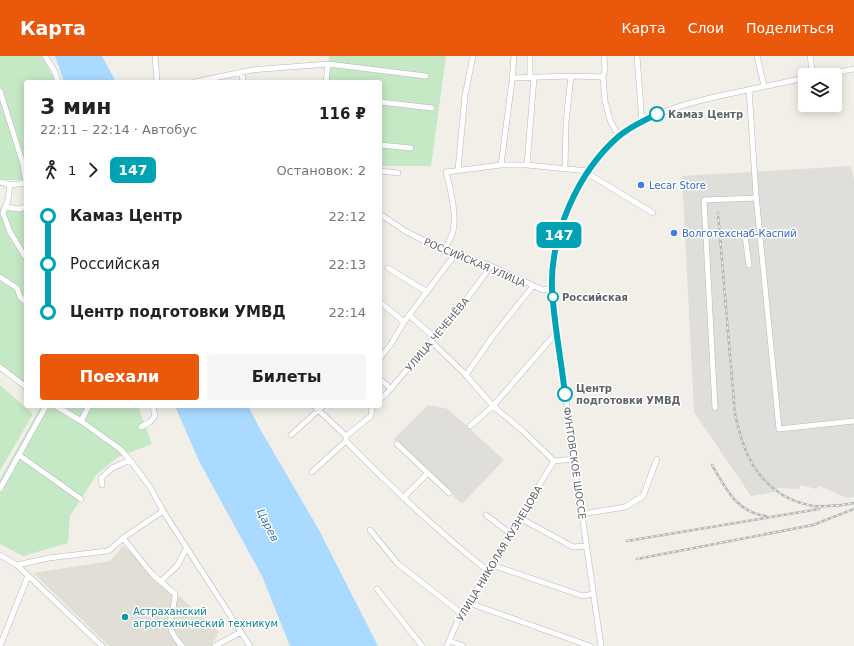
<!DOCTYPE html>
<html lang="ru">
<meta charset="utf-8">
<style>
:root{--surface:#fff;--page:#f6f6f6;--text:#222;--muted:#767676;--accent:#ea580c}
body{margin:0;font-family:"DejaVu Sans",sans-serif;background:var(--page);color:var(--text);height:100vh;display:flex;flex-direction:column;font-size:15px;white-space:nowrap}
*{box-sizing:border-box;margin:0}
p{font-size:13px;color:var(--muted)}
.icon{flex:none;width:22px;height:22px;fill:none;stroke:currentColor;stroke-width:2;stroke-linecap:round;stroke-linejoin:round}
.map{position:relative;flex:1;overflow:hidden}
.side{position:absolute;left:24px;top:24px;width:358px;height:328px;display:flex;flex-direction:column;background:var(--surface);border-radius:4px;box-shadow:0 2px 10px #0003}
.side>*{flex:none}
.badge{padding:0 8px;border-radius:6px;font-size:14px;line-height:26px}
.buttons{position:absolute;left:798px;top:12px;display:grid;gap:8px}
.buttons a{display:grid;place-items:center;width:44px;height:44px;border-radius:4px;background:var(--surface);box-shadow:0 2px 10px #0003;font-size:20px}
.map>.badge{position:absolute;translate:-50% -50%;box-shadow:0 0 0 2px #fff}
.legs{display:flex;align-items:center;gap:6px;height:44px;padding:0 16px;font-size:13px}
.legs p{margin-inline-start:auto}
.summary{display:flex;align-items:center;justify-content:space-between;height:68px;padding:0 16px}
h1{font-size:22px;font-weight:800;line-height:30px}
.action{display:flex;gap:8px;margin-top:auto;padding:8px 16px}
.action a{flex:1;height:46px;border-radius:4px;background:var(--accent);color:#fff;font-size:16px;font-weight:800;line-height:46px;text-align:center}
.action a+a{background:var(--page);color:var(--text)}
ul{padding:0 16px;list-style:none}
li{display:flex;align-items:center;gap:14px;height:48px;font-size:15px}
li i{display:grid;place-items:center;width:6px;height:100%;margin:0 5px;background:currentColor}
li i::after{content:'';width:10px;height:10px;margin:-5px;border:3px solid;border-radius:50%;background:var(--surface)}
li p{margin-inline-start:auto}
li:first-child i{background:linear-gradient(#0000 50%,currentColor 0)}
li:last-child i{background:linear-gradient(currentColor 50%,#0000 0)}
header{display:flex;align-items:center;gap:24px;box-sizing:border-box;height:56px;padding:0 20px;background:var(--accent);color:#fff}
header strong{font-size:19px}
nav{display:flex;gap:22px;margin-inline-start:auto;font-size:14px}
.map>svg:first-child{display:block}
.industrial{fill:#e0deda}
.education{fill:#e1ded6}
.green{fill:#c5e8c5}
.water{fill:#aadaff}
.lines{fill:none;stroke-linecap:round;stroke-linejoin:round}
.minor-casing{stroke:#b5b8bc;stroke-width:6}
.minor{stroke:#fff;stroke-width:5}
.rail-casing{stroke:#b6b7b8;stroke-width:2.5}
.rail{stroke:#fff;stroke-width:1;stroke-dasharray:3;stroke-linecap:butt}
.line-1-casing{stroke:#fff;stroke-width:9}
.line-1{stroke:#00a3b4;stroke-width:6}
.stop-1-dot{fill:#fff;stroke:#00a3b4;stroke-width:2}
.shop-dot{fill:#3f7fe0;stroke:#fff;stroke-width:1.5}
.culture-dot{fill:#0f9aa8;stroke:#fff;stroke-width:1.5}
.labels{text-anchor:middle;stroke-width:3;stroke-linejoin:round;paint-order:stroke}
.stop-label{font-size:10px;font-weight:bold;fill:#5f6368;stroke:#fff;text-anchor:start}
.shop-label{font-size:10px;fill:#366cbe;stroke:#fff;text-anchor:start}
.street-label{font-size:10px;fill:#5f6368;stroke:#fff}
.culture-label{font-size:10px;fill:#0d838f;stroke:#fff;text-anchor:start}
.water-label{font-size:11px;font-style:italic;fill:#4174aa;stroke:#fff}
</style>
<header>
<strong>Карта</strong>
<nav><a>Карта</a><a>Слои</a><a>Поделиться</a></nav>
</header>
<div class="map">
<svg width="854" height="590" viewBox="0 0 854 590">
<rect width="100%" height="100%" fill="#f1efe8"/>
<path class="industrial" d="M851 110 854 123V441L847 442 820 430 816 433 801 429 799 433 778 432 774 436 751 440 694 356 682 120Z
M428 349 448 353 504 404 462 448 394 383Z"/>
<path class="education" d="M123 490 219 576 211 590H109L33 517 110 505Z"/>
<path class="green" d="M0 0H42L56 26H26V124H0Z
M329 0H446L431 110H380V26H327Z
M0 151 26 154V332L0 311Z
M0 329 33 358 0 415Z
M41 350H138L152 388 118 401 96 419 70 460 68 487 23 500 0 488V423Z"/>
<path class="water" d="M55 0H102L116 26H64Z
M175 350H248L260 373 319 474 378 590H290L262 520 199 405Z"/>
<g class="lines">
<defs>
<path id="minor" d="M45 0 55 16 58 26
M155 0 157 26
M604 0 605 13 603 21 605 45 610 64 619 81
M637 0 642 66
M757 0 764 30
M810 0 813 19
M242 16 243 26
M823 19 854 13
M512 22 571 20 603 21
M530 22V0
M195 26 252 14 328 8 426 20
M326 26 328 8
M749 33 756 139 779 373 854 365
M0 35 23 108 26 127
M380 46 432 52
M380 89 411 92
M501 109 512 25 514 0
M527 109 534 22
M565 112 566 66 571 20
M458 114 465 39 473 0
M380 115 398 117
M587 117 653 157
M0 126 10 129 26 127
M10 129 8 144 3 157 10 176 26 202
M5 151 19 153 26 151
M380 158 405 175 444 195 456 197 491 210 543 234 552 232
M444 195C447 188 452 181 453 175 457 160 450 130 446 116L501 109H527L588 115
M749 209 745 180H760
M388 212 427 236
M0 221 17 232 20 241 26 246
M380 246 404 266
M409 259 434 281
M431 285 466 319 493 350 524 376 554 405 574 403
M380 302 391 288 404 266 456 197
M0 311 26 331
M466 319 493 280 533 230
M380 323 391 333
M380 343 387 337 466 244 491 210
M56 350 81 365 89 350
M314 350 346 380
M715 352 704 144 757 142
M81 365 120 393 130 404 150 431 163 455 250 590
M470 370 493 350 557 276
M141 371 150 366 155 360 153 350
M291 379 323 350
M346 385C391 431 437 475 488 515
M397 388 449 437
M19 399 81 443
M312 416 346 385V380L371 360 372 350
M102 429 101 422 112 412 130 404
M0 433 46 350
M403 442 428 417
M582 458 625 451 643 440 657 403
M486 459 510 477
M520 462 573 491 586 490
M370 474 398 508 461 557
M123 482 152 518 175 538C174 563 161 567 182 590
M0 499 17 509 102 590
M17 509 49 502 107 495 111 493 123 482 163 455
M492 509 583 540 593 538
M161 525 177 510 186 493
M377 533 422 590
M469 547 590 590
M450 585 463 590
M0 590 28 520
M215 590 241 576
M447 590 461 557 469 547 510 477 554 405
M601 590 574 403 554 252C551 212 556 177 574 141 581 127 589 111 599 100 633 62 671 51 719 40 748 34 776 28 805 22"/>
</defs>
<use href="#minor" class="minor-casing"/>
<use href="#minor" class="minor"/>
<defs>
<path id="rail" d="M718 157 735 358C742 391 752 419 781 438 791 444 802 448 813 450 822 451 831 450 840 449
M712 409C726 433 736 456 766 460
M836 450 854 447
M627 485 819 453
M637 503 813 469 854 453"/>
</defs>
<use href="#rail" class="rail-casing"/>
<use href="#rail" class="rail"/>
</g>
<g class="lines">
<defs>
<path id="line-1" d="M565 338C561 303 554 268 552 233 550 179 578 116 618 81 629 71 644 65 657 58"/>
</defs>
<use href="#line-1" class="line-1-casing"/>
<use href="#line-1" class="line-1"/>
</g>
<g class="stop-1-dot">
<circle cx="657" cy="58" r="7"/>
<circle cx="553" cy="241" r="5"/>
<circle cx="565" cy="338" r="7"/>
</g>
<g class="shop-dot">
<circle cx="641" cy="129" r="4"/>
<circle cx="674" cy="177" r="4"/>
</g>
<circle class="culture-dot" cx="125" cy="561" r="4"/>
<g class="labels">
<g class="stop-label">
<text x="668" y="62">Камаз Центр</text>
<text x="562" y="245">Российская</text>
<text x="576" y="336">Центр<tspan x="576" dy="12">подготовки УМВД</tspan></text>
</g>
<g class="shop-label">
<text x="649" y="133">Lecar Store</text>
<text x="682" y="181">Волготехснаб-Каспий</text>
</g>
<g class="street-label">
<text transform="translate(475 206) rotate(23)" y="4">РОССИЙСКАЯ УЛИЦА</text>
<text transform="translate(437 278) rotate(-50)" y="4">УЛИЦА ЧЕЧЕНЁВА</text>
<text transform="translate(575 407) rotate(82)" y="4">ФУНТОВСКОЕ ШОССЕ</text>
<text transform="translate(499 497) rotate(-59)" y="4">УЛИЦА НИКОЛАЯ КУЗНЕЦОВА</text>
</g>
<g class="culture-label">
<text x="133" y="559">Астраханский<tspan x="133" dy="12">агротехнический техникум</tspan></text>
</g>
<g class="water-label">
<text transform="translate(268 469) rotate(63)" y="4">Царев</text>
</g>
</g>
</svg>
<div class="buttons">
<a><svg class="icon" aria-label="layers" viewBox="0 0 24 24"><path d="M12 4l9 5-9 5-9-5zM3 14l9 5 9-5"/></svg></a>
</div>
<b class="badge" style="left:559px;top:179px;background:#00a3b4;color:#fff">147</b>
<section class="side">
<div class="summary"><div><h1>3 мин</h1><p>22:11 – 22:14 · Автобус</p></div><b>116 ₽</b></div>
<div class="legs"><svg class="icon" aria-label="walk" viewBox="0 0 24 24"><circle cx="13" cy="4" r="2"/><path d="M13 8l-2 6 4 7M11 14l-3 7M7 12l3-4h3l4 4"/></svg>1<svg class="icon" aria-label="forward" viewBox="0 0 24 24"><path d="M9 5l7 7-7 7"/></svg><b class="badge" style="background:#00a3b4;color:#fff">147</b><p>Остановок: 2</p></div>
<ul>
<li><i style="color:#00a3b4"></i><b>Камаз Центр</b><p>22:12</p></li>
<li><i style="color:#00a3b4"></i><span>Российская</span><p>22:13</p></li>
<li><i style="color:#00a3b4"></i><b>Центр подготовки УМВД</b><p>22:14</p></li>
</ul>
<div class="action"><a>Поехали</a><a>Билеты</a></div>
</section>
</div>
